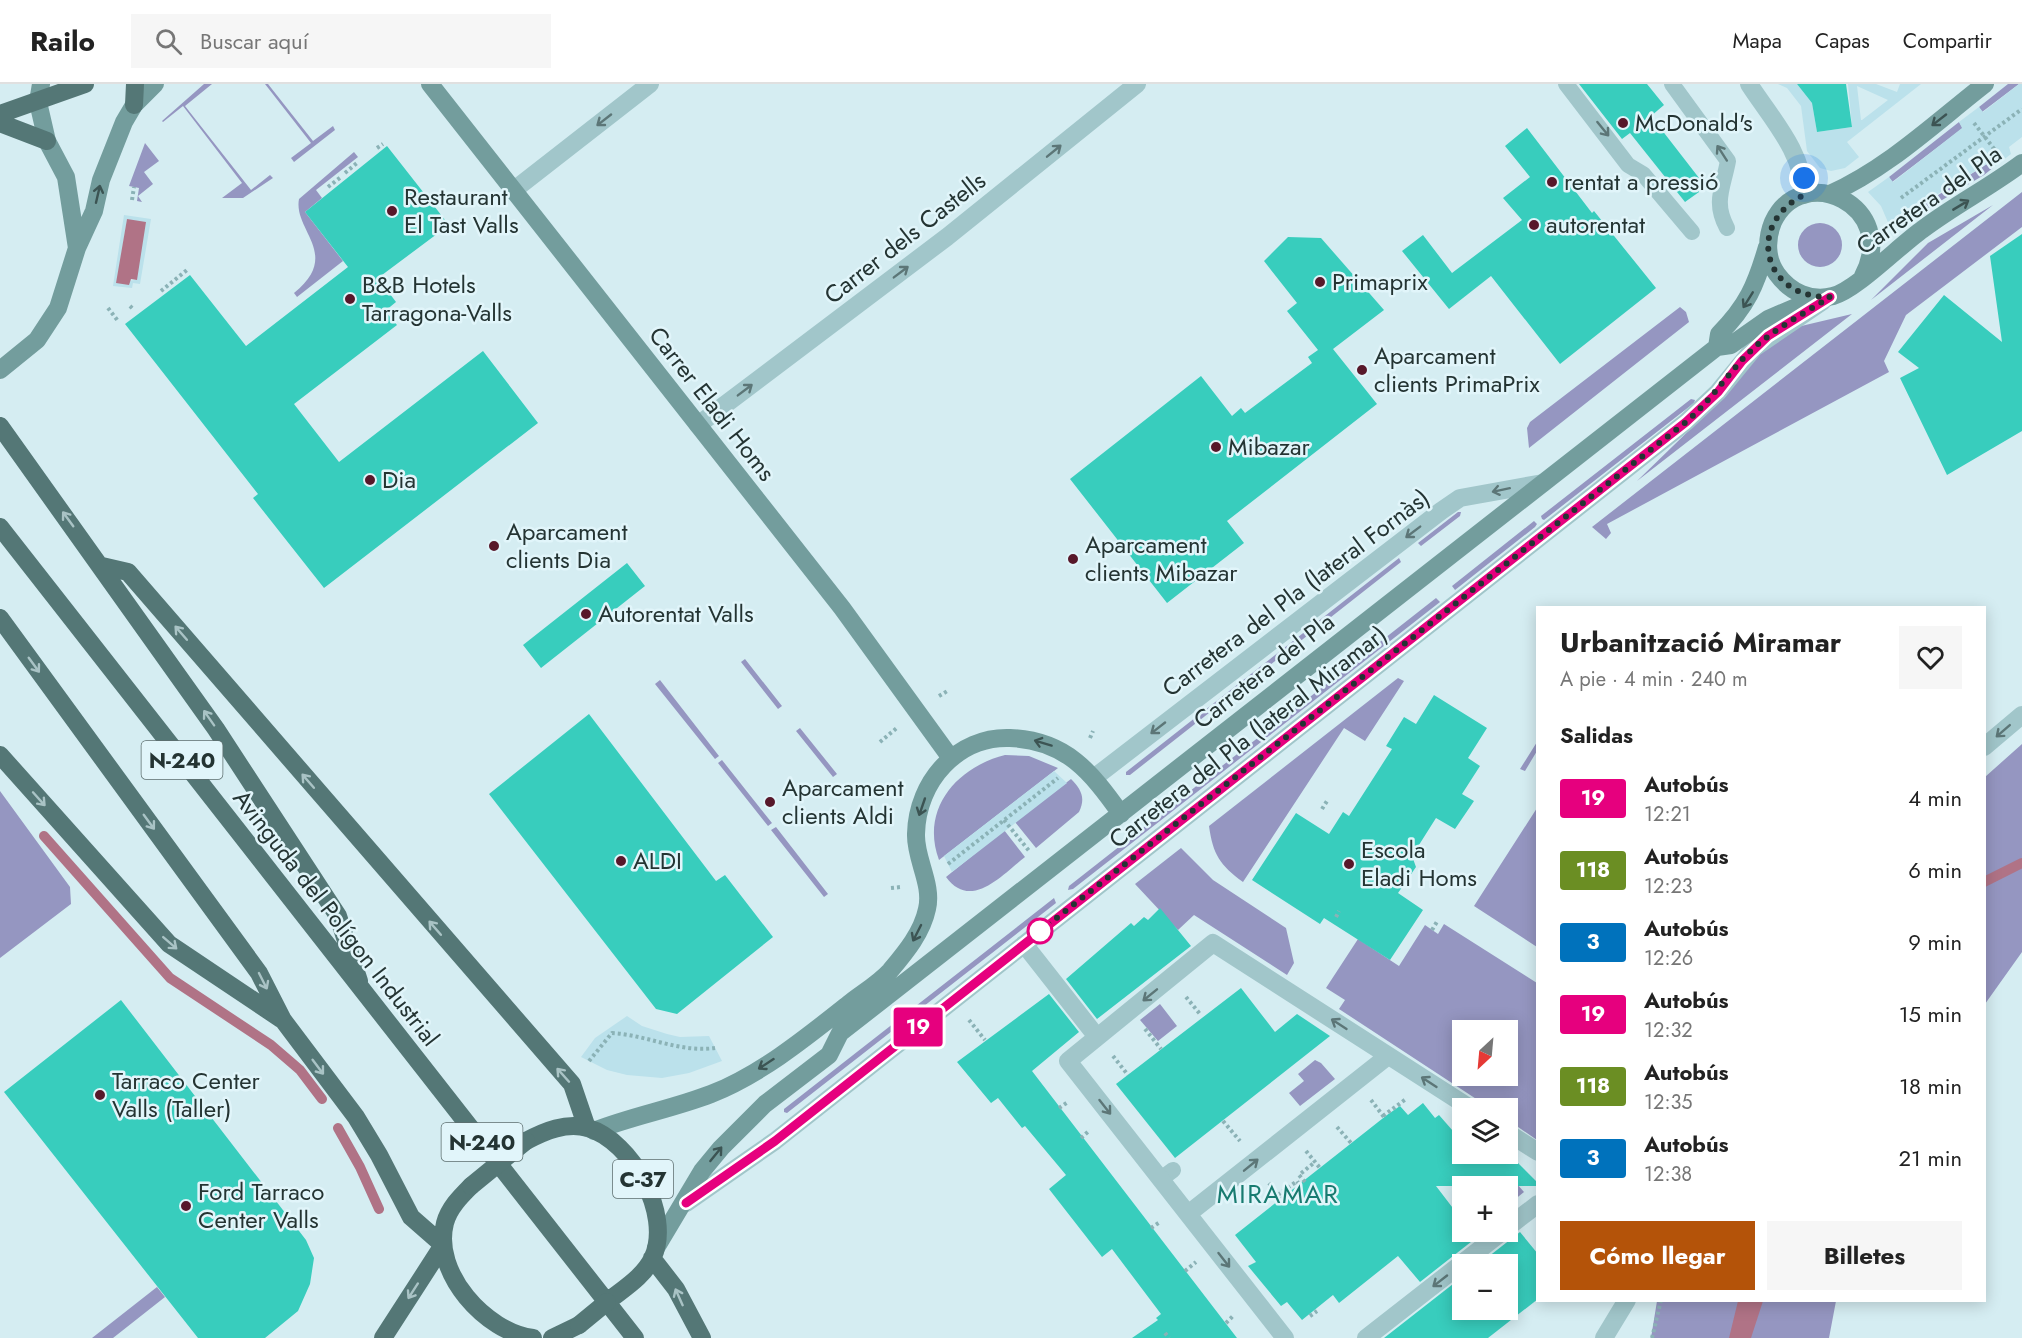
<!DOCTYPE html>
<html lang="es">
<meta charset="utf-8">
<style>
:root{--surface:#fff;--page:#f6f6f6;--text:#222;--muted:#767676;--line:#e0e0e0;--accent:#b45309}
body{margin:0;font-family:Jost,sans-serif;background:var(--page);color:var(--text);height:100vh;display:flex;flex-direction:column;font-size:22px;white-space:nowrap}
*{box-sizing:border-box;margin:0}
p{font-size:20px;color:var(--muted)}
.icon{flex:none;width:33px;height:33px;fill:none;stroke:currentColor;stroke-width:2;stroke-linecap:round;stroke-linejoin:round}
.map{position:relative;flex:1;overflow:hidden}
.sheet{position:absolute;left:1536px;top:522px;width:450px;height:696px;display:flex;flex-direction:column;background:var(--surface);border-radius:0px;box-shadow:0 3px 15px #0003}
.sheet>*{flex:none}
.badge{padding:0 12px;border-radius:4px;font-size:21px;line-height:39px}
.needle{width:39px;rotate:206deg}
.fabs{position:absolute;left:1452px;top:936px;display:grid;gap:12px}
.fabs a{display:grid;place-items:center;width:66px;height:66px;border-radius:0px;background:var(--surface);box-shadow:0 3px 15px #0003;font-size:30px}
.you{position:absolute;width:30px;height:30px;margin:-15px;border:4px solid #fff;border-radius:50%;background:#1a73e8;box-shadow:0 0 0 9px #1a73e833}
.map>.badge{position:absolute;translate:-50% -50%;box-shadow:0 0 0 3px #fff}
h2{padding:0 24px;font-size:22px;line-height:54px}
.round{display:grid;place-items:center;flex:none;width:63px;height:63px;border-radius:0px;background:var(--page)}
.summary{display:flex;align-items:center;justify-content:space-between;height:102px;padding:0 24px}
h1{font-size:28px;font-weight:700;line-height:45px}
.action{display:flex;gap:12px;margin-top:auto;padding:12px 24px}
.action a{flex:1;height:69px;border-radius:0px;background:var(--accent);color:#fff;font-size:24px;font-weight:700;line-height:69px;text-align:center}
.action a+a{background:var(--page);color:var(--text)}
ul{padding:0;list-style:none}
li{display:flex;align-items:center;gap:18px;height:72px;padding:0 24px}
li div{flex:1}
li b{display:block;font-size:22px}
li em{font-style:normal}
li .badge{min-width:66px;font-weight:700;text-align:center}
header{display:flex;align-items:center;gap:36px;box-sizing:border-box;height:84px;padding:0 30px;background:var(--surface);border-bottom:2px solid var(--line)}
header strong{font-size:28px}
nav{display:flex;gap:33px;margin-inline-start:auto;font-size:21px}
.search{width:420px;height:54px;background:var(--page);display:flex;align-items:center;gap:15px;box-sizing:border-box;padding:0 21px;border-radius:0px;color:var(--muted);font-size:22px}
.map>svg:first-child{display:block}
.green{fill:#9596c1;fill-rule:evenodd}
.plaza{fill:#bbe1eb;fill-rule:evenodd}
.water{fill:#b07386}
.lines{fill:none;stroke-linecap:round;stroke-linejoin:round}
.stream{stroke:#b07386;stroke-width:10}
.building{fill:#38cdbd}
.path{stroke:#8bb2b6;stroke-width:4;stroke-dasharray:3 3;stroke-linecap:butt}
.lane{stroke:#a1c6ca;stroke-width:16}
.street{stroke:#a1c6ca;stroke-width:18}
.secondary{stroke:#739d9d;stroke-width:18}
.primary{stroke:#547776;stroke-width:18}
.primary-bridge{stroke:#547776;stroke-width:18}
.oneway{stroke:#5c7677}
.oneway2{stroke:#3c5453}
.oneway3{stroke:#a9c3c5}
.line-casing{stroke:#fff;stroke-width:14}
.line{stroke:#e6007e;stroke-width:9}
.walk{stroke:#243433;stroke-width:6;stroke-dasharray:0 10.8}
.poi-dot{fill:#57182a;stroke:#e1f5fa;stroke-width:2}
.stop-dot{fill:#fff;stroke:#e6007e;stroke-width:3}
.labels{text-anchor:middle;stroke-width:5;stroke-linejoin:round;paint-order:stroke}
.shield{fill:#e1f5fa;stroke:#5d6e6f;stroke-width:1.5}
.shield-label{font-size:22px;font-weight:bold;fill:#243433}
.poi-label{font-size:24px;fill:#243433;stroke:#e1f5fa;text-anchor:start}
.street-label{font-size:24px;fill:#243433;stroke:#e1f5fa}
.neighbourhood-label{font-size:26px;letter-spacing:1.5px;fill:#187b70;stroke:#e1f5fa}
</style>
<header>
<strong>Railo</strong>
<div class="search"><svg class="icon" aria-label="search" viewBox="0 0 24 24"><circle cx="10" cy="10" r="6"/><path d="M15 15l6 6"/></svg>Buscar aquí</div>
<nav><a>Mapa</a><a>Capas</a><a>Compartir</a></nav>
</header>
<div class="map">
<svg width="2022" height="1254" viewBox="0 0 2022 1254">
<rect width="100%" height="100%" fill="#d5edf2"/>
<path class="green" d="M204 0H212L185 22 251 106 270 91 273 94 243 114H222L242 99 183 22 163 38 162 37Z
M265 0H268L313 57 333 42 335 46 294 78 291 74 311 59Z
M2008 0H2019L1982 28 1979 23Z
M1959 38 1963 44 1892 98 1889 93Z
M145 59 159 77 144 88 153 100 138 112 142 118 137 117 139 104 129 102Z
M354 68 358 73 316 106 322 114 305 128 343 177 297 213 294 209C342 170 293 147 299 115Z
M1990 78 1994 83 1984 91 1912 134 1910 129Z
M2022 108V143L1906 231 1884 277 1889 288 1607 440 1611 449 1606 455 1592 443Z
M1993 121 1871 216 1928 159Z
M1798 161a22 22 0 1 1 44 0a22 22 0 1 1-44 0Z
M1680 223 1686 228 1689 238 1529 364 1527 344 1530 338Z
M1852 230 1637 397 1710 326 1750 277 1797 243Z
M1691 315 1695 316 1694 319 1544 436 1542 435 1541 432Z
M1458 428H1461L1460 432 1421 462 1418 459Z
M1534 437 1537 440 1535 443 1455 506 1452 502Z
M1399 474 1401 478 1130 691H1126V688Z
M1436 514 1440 518 1073 805 1068 806 1069 802Z
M745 575 782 622 778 625 741 578Z
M1398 594 1404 597 1365 657 1344 644 1243 798C1220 781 1213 771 1209 742Z
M660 596 719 672 715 675 655 600Z
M800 644 837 690 833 693 796 647Z
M1537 658V667L1525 687 1520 685Z
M2022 660V868L1985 920V693Z
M1005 671 1029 672 1058 684 939 776C920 725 957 683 1005 671Z
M722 676 772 739 768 742 718 679Z
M1071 695C1081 705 1086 714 1079 728L1036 764 1015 738Z
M0 707 70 803 71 820 0 874Z
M1537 724V863L1474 822Z
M776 743 828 810 824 813 771 746Z
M1004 746 1025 773C1002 791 971 827 946 793Z
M1181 764 1213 796 1286 844 1294 879 1287 891 1194 831 1178 846 1135 800Z
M1054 814 1056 819 787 1029 784 1028V1025Z
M1444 840 1537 899V1056L1508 1036V1024H1490L1339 925 1345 916 1326 904 1358 855 1399 882 1425 841 1438 850ZM1462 946H1508V992H1462Z
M1160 920 1177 942 1158 957 1140 936Z
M1315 976 1321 979 1335 995 1300 1022 1289 1009 1304 997 1298 990Z
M1502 1083 1524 1108 1508 1121V1102H1494L1487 1095Z
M157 1203 165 1213 113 1254H92Z
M1657 1217H1836L1829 1254H1651Z"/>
<path class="plaza" d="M1778 0H1797L1812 19 1817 48 1852 43 1848 0H1876L1897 8 1900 0H1921L1847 58 1859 73 1845 84 1831 87 1820 84 1807 67 1801 22 1787 4ZM1857 2 1888 16 1862 36H1861Z
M2019 0H2022V53L2009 63 2011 70 1994 83 1990 78 1928 116 1910 129 1912 134 1893 150 1881 122 1868 108 1889 93 1893 98 1962 44 1959 38 1979 23 1983 28Z
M124 131 151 135 140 200 133 199 132 204 113 202ZM128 135 136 196 117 198 127 135Z
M1054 687 1067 699 952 788 944 772Z
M627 932 642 942 667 950 680 953 709 952 722 977 689 989 662 994 627 991 607 986 581 973 595 954Z"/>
<path class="water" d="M127 135 146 138 137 196 131 195 129 201 116 199Z
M1738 1217H1763L1751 1254H1729Z"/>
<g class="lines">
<path class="stream" d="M44 752 170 894 271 961 300 986 322 1015
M1984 798 2022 779
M338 1044 360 1083 379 1125"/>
</g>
<path class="building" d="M1579 0H1647L1664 21 1651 32 1706 103 1685 118 1630 49 1622 55Z
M1797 0H1846L1852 43 1817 48 1812 19Z
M1527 44 1592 129 1594 127 1656 204 1560 280 1491 192 1449 225 1402 167 1423 151 1452 189 1522 136 1503 114 1530 93 1505 62Z
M387 62 449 141 378 194 396 218 385 227 397 241 294 320 339 378 483 267 538 339 324 504 253 414 258 410 125 240 190 191 246 262 348 183 305 128Z
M2022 150V347L1947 391 1900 294 1919 284 1898 268 1944 211 2002 258 1990 172Z
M1288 153 1321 154 1384 226 1333 265 1377 320 1227 437 1244 459 1167 519 1070 395 1201 292 1232 332 1241 324 1245 329 1312 279 1308 273 1318 266 1287 227 1297 219 1264 177Z
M627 479 645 502 541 584 523 561Z
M1434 611 1487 644 1468 674 1480 682 1462 710 1474 717 1455 745 1436 734 1412 772 1416 783 1398 809 1423 826 1390 876 1324 834 1320 840 1252 796 1296 729 1329 750 1343 728 1349 732 1392 665 1386 662 1404 633 1416 640Z
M589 630 716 797 725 791 773 853 677 930 656 925 489 710Z
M1160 824 1191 862 1097 935 1066 895 1131 839 1134 842 1144 833 1148 836Z
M1241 904 1275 948 1297 930 1330 952 1175 1074 1116 1000Z
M1049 910 1079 948 1032 987 1237 1254H1132L1158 1236 1156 1234 1161 1230 1112 1165 1102 1173 1049 1105 1066 1091 1025 1042 1022 1044 998 1014 991 1019 957 978Z
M121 916 306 1156 314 1174 310 1200 298 1227 265 1254H198L4 1008Z
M1423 1019 1435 1034 1439 1031 1453 1047 1462 1040V1070L1508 1069 1538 1099V1102H1436L1462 1136V1148H1471L1476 1154 1420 1198 1398 1172 1339 1219 1333 1211 1302 1236 1287 1218 1281 1222 1248 1182 1256 1178 1235 1151 1387 1031 1400 1022 1408 1031Z
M1520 1148 1538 1170V1215L1488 1254H1384L1462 1193V1226H1508V1180H1479Z"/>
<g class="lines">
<path class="path" d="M1974 39 1995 66
M377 64 383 60
M345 89 357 79
M328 103 341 93
M1901 114 2022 25
M132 116 134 103
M161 207 187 186
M130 222 134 226
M108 224 118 237
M939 612 949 606
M1090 654 1093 647
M880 658 898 643
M1322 725 1327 717
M1004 736 1030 768
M948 780 1058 694
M891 804 901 803
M1336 833 1339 827
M1432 846 1438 836
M1186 913 1200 930
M969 936 985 956
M1145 945 1161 965
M1113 972 1128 991
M589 977 612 949C647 951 680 969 715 964
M1371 1016 1384 1033
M1059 1024 1068 1018
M1383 1032 1406 1015
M1223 1037 1240 1057
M1337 1043 1351 1059
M1081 1054 1090 1046
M1306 1067 1320 1084
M1482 1094 1489 1102
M1305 1098 1299 1091 1315 1078
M1269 1099 1281 1115
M1278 1111 1297 1097 1300 1102
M1151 1144 1160 1138
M1185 1187 1196 1178
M1310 1232 1317 1227
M1226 1239 1234 1231
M1165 1249 1169 1254
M1652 1254 1661 1216"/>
<path class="lane" d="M1566 0 1628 81 1643 90 1692 148
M1672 0 1728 77C1723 104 1713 118 1727 144
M1161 1095 1173 1086"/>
<path class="street" d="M1749 0C1771 34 1804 69 1804 111
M514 106 650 0
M698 341 947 153 1137 0
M1984 663 2022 631
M1095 693 1441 427 1460 414 1543 399
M1024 860 1097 953
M1508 1049 1538 1068
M686 1119 775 1057 1686 338 1718 308 1754 264 1823 217
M1188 1130 1388 972
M1508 1143 1538 1120
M1285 1254 1068 977 1213 859 1470 1024
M1366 1254 1502 1148
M1604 1254 1627 1216"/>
<path class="secondary" d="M41 0 38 18 47 57 66 93 77 164
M430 0 842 524 950 673
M1830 110C1888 84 1935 39 1985 0
M1863 192C1900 122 1802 76 1773 138 1766 155 1766 175 1777 190 1790 208 1811 218 1833 212 1856 206 1900 161 1923 145 1955 121 1990 103 2022 79
M1717 263 1719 250C1747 222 1756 201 1767 163
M1717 263 1731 261 1768 235 1817 214
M0 286 37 256 58 224 77 164 94 127 101 96 124 38 134 21 155 0
M594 1047C632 1032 672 1025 711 1010 762 990 808 952 851 918 864 908 879 899 890 887 905 869 922 849 927 825 933 800 915 775 916 750 917 697 958 652 1010 654 1066 656 1091 688 1121 730
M656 1164 702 1087 721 1064 765 1020 829 971 840 949 1717 263"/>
<path class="primary" d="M134 21 135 0
M0 30 85 0
M0 39 47 57
M0 342 216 645 338 832 359 897
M0 443 635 1254
M102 482 128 488 572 1000 587 1044
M0 534 259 889 283 936 356 1033 379 1071 411 1133 443 1161
M0 671 169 860 281 935
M526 1057C545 1047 566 1038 588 1044 632 1057 672 1130 653 1173 644 1193 623 1205 607 1218
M471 1102C460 1113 449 1124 445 1139 432 1189 486 1248 533 1254
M652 1174 676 1205 702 1254
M383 1254 443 1161
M552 1254 579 1241"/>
<path class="primary-bridge" d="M471 1102 526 1057
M579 1241 607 1218"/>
</g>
<defs><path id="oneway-shaft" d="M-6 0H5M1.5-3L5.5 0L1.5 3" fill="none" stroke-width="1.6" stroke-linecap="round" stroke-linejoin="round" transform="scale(1.5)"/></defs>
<g class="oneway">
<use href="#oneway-shaft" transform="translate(604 36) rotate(142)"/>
<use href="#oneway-shaft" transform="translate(1603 45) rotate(51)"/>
<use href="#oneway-shaft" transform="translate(1054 67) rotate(-39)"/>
<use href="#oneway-shaft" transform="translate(1722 69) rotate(-123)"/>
<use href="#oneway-shaft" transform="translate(901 188) rotate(-37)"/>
<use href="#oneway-shaft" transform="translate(745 306) rotate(-37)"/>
<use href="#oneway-shaft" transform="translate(1501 406) rotate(168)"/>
<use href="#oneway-shaft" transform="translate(1413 448) rotate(143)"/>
<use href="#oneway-shaft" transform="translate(1158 644) rotate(142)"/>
<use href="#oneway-shaft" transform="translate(2003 647) rotate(139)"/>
<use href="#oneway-shaft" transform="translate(1150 911) rotate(141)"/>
<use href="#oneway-shaft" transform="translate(1339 940) rotate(-147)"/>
<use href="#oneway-shaft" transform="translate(1429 998) rotate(-147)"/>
<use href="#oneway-shaft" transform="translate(1105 1023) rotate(52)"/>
<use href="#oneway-shaft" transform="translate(1251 1081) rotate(-39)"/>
<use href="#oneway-shaft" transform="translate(1224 1176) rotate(52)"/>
<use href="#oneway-shaft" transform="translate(1440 1197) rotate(142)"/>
</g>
<g class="oneway2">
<use href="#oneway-shaft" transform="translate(1939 36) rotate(142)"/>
<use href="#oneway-shaft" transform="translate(98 110) rotate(-77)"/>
<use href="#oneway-shaft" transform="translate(1961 121) rotate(-31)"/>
<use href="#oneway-shaft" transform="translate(1748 216) rotate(122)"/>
<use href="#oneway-shaft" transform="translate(1043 659) rotate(-163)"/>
<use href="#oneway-shaft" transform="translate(922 723) rotate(109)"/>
<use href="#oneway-shaft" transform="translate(917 849) rotate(117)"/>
<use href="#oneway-shaft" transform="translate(766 980) rotate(147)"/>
<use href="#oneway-shaft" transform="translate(716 1070) rotate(-51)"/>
</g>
<g class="oneway3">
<use href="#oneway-shaft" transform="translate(68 435) rotate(-126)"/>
<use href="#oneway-shaft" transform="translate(181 549) rotate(-131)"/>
<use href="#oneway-shaft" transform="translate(34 581) rotate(54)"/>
<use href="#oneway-shaft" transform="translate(209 634) rotate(-125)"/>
<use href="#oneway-shaft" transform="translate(308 697) rotate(-131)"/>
<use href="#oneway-shaft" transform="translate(39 715) rotate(48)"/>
<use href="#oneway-shaft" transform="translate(149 738) rotate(54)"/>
<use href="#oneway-shaft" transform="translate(435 844) rotate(-131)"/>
<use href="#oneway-shaft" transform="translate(170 859) rotate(41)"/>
<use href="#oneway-shaft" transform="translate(263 897) rotate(63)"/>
<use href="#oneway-shaft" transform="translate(318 983) rotate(53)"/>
<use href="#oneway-shaft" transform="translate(563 991) rotate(-132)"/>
<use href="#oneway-shaft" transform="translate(413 1207) rotate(123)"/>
<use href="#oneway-shaft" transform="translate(679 1213) rotate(-114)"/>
</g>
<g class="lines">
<defs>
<path id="line" d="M686 1119 775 1057 1686 338 1718 308 1742 277 1768 252 1830 213"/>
</defs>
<use href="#line" class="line-casing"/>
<use href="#line" class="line"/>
<path class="walk" d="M1040 847 1686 338C1714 314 1730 285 1756 262 1778 243 1805 229 1830 213 1764 215 1744 141 1804 111V94"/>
</g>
<g class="poi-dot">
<circle cx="1623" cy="39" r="6"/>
<circle cx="1552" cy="98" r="6"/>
<circle cx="392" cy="127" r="6"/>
<circle cx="1534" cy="141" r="6"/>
<circle cx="1320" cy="198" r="6"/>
<circle cx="350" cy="215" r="6"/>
<circle cx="1362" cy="286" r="6"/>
<circle cx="1216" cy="363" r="6"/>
<circle cx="370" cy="396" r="6"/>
<circle cx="494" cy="462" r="6"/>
<circle cx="1073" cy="475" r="6"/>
<circle cx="586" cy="530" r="6"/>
<circle cx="770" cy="718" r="6"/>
<circle cx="621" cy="777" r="6"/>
<circle cx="1349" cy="780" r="6"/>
<circle cx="100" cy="1011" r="6"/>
<circle cx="186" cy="1122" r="6"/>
</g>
<circle class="stop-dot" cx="1040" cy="847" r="12"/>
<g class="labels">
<g class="shield">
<rect x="141.5" y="657" width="81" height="38" rx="4.5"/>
<rect x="441.5" y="1039" width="81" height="38" rx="4.5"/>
<rect x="613" y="1076" width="60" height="38" rx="4.5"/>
</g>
<g class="shield-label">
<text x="182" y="684">N-240</text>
<text x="482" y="1066">N-240</text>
<text x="643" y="1103">C-37</text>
</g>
<g class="poi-label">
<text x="1635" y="47">McDonald's</text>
<text x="1564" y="106">rentat a pressió</text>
<text x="404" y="121">Restaurant<tspan x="404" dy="28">El Tast Valls</tspan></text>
<text x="1546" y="149">autorentat</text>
<text x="1332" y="206">Primaprix</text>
<text x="362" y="209">B&amp;B Hotels<tspan x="362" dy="28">Tarragona-Valls</tspan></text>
<text x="1374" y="280">Aparcament<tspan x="1374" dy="28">clients PrimaPrix</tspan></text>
<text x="1228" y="371">Mibazar</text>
<text x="382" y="404">Dia</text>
<text x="506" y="456">Aparcament<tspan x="506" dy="28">clients Dia</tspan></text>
<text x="1085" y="469">Aparcament<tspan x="1085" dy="28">clients Mibazar</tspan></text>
<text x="598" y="538">Autorentat Valls</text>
<text x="782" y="712">Aparcament<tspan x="782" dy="28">clients Aldi</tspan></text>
<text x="1361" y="774">Escola<tspan x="1361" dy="28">Eladi Homs</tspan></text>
<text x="633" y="785">ALDI</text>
<text x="112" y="1005">Tarraco Center<tspan x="112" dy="28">Valls (Taller)</tspan></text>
<text x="198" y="1116">Ford Tarraco<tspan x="198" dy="28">Center Valls</tspan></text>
</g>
<g class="street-label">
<text transform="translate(1929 116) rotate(-35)" y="8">Carretera del Pla</text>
<text transform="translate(905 154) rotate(-38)" y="8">Carrer dels Castells</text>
<text transform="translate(712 320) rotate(52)" y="8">Carrer Eladi Homs</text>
<text transform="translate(1296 509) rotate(-37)" y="8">Carretera del Pla (lateral Fornàs)</text>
<text transform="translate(1264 587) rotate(-38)" y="8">Carretera del Pla</text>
<text transform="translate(1248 653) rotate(-38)" y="8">Carretera del Pla (lateral Miramar)</text>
<text transform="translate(336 834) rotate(52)" y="8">Avinguda del Polígon Industrial</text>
</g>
<g class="neighbourhood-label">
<text x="1278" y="1119">MIRAMAR</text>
</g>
</g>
</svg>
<div class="fabs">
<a><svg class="needle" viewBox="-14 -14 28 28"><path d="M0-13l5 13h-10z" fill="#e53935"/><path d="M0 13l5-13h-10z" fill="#767676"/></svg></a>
<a><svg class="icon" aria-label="layers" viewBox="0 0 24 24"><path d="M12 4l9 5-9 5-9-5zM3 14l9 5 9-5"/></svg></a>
<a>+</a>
<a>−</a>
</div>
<div class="you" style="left:1804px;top:94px"></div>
<b class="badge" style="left:918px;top:943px;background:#e6007e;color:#fff">19</b>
<section class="sheet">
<div class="summary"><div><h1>Urbanització Miramar</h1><p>A pie · 4 min · 240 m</p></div><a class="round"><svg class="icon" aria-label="heart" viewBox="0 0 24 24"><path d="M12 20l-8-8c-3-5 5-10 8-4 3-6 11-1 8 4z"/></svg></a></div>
<h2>Salidas</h2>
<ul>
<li><span class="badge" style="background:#e6007e;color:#fff">19</span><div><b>Autobús</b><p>12:21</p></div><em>4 min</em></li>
<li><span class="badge" style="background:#6b8e23;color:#fff">118</span><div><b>Autobús</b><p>12:23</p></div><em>6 min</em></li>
<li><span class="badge" style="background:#0072bc;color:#fff">3</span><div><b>Autobús</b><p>12:26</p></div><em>9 min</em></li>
<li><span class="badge" style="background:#e6007e;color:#fff">19</span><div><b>Autobús</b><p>12:32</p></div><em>15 min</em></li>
<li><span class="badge" style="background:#6b8e23;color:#fff">118</span><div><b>Autobús</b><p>12:35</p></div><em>18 min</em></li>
<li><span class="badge" style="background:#0072bc;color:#fff">3</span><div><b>Autobús</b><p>12:38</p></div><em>21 min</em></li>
</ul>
<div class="action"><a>Cómo llegar</a><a>Billetes</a></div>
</section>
</div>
